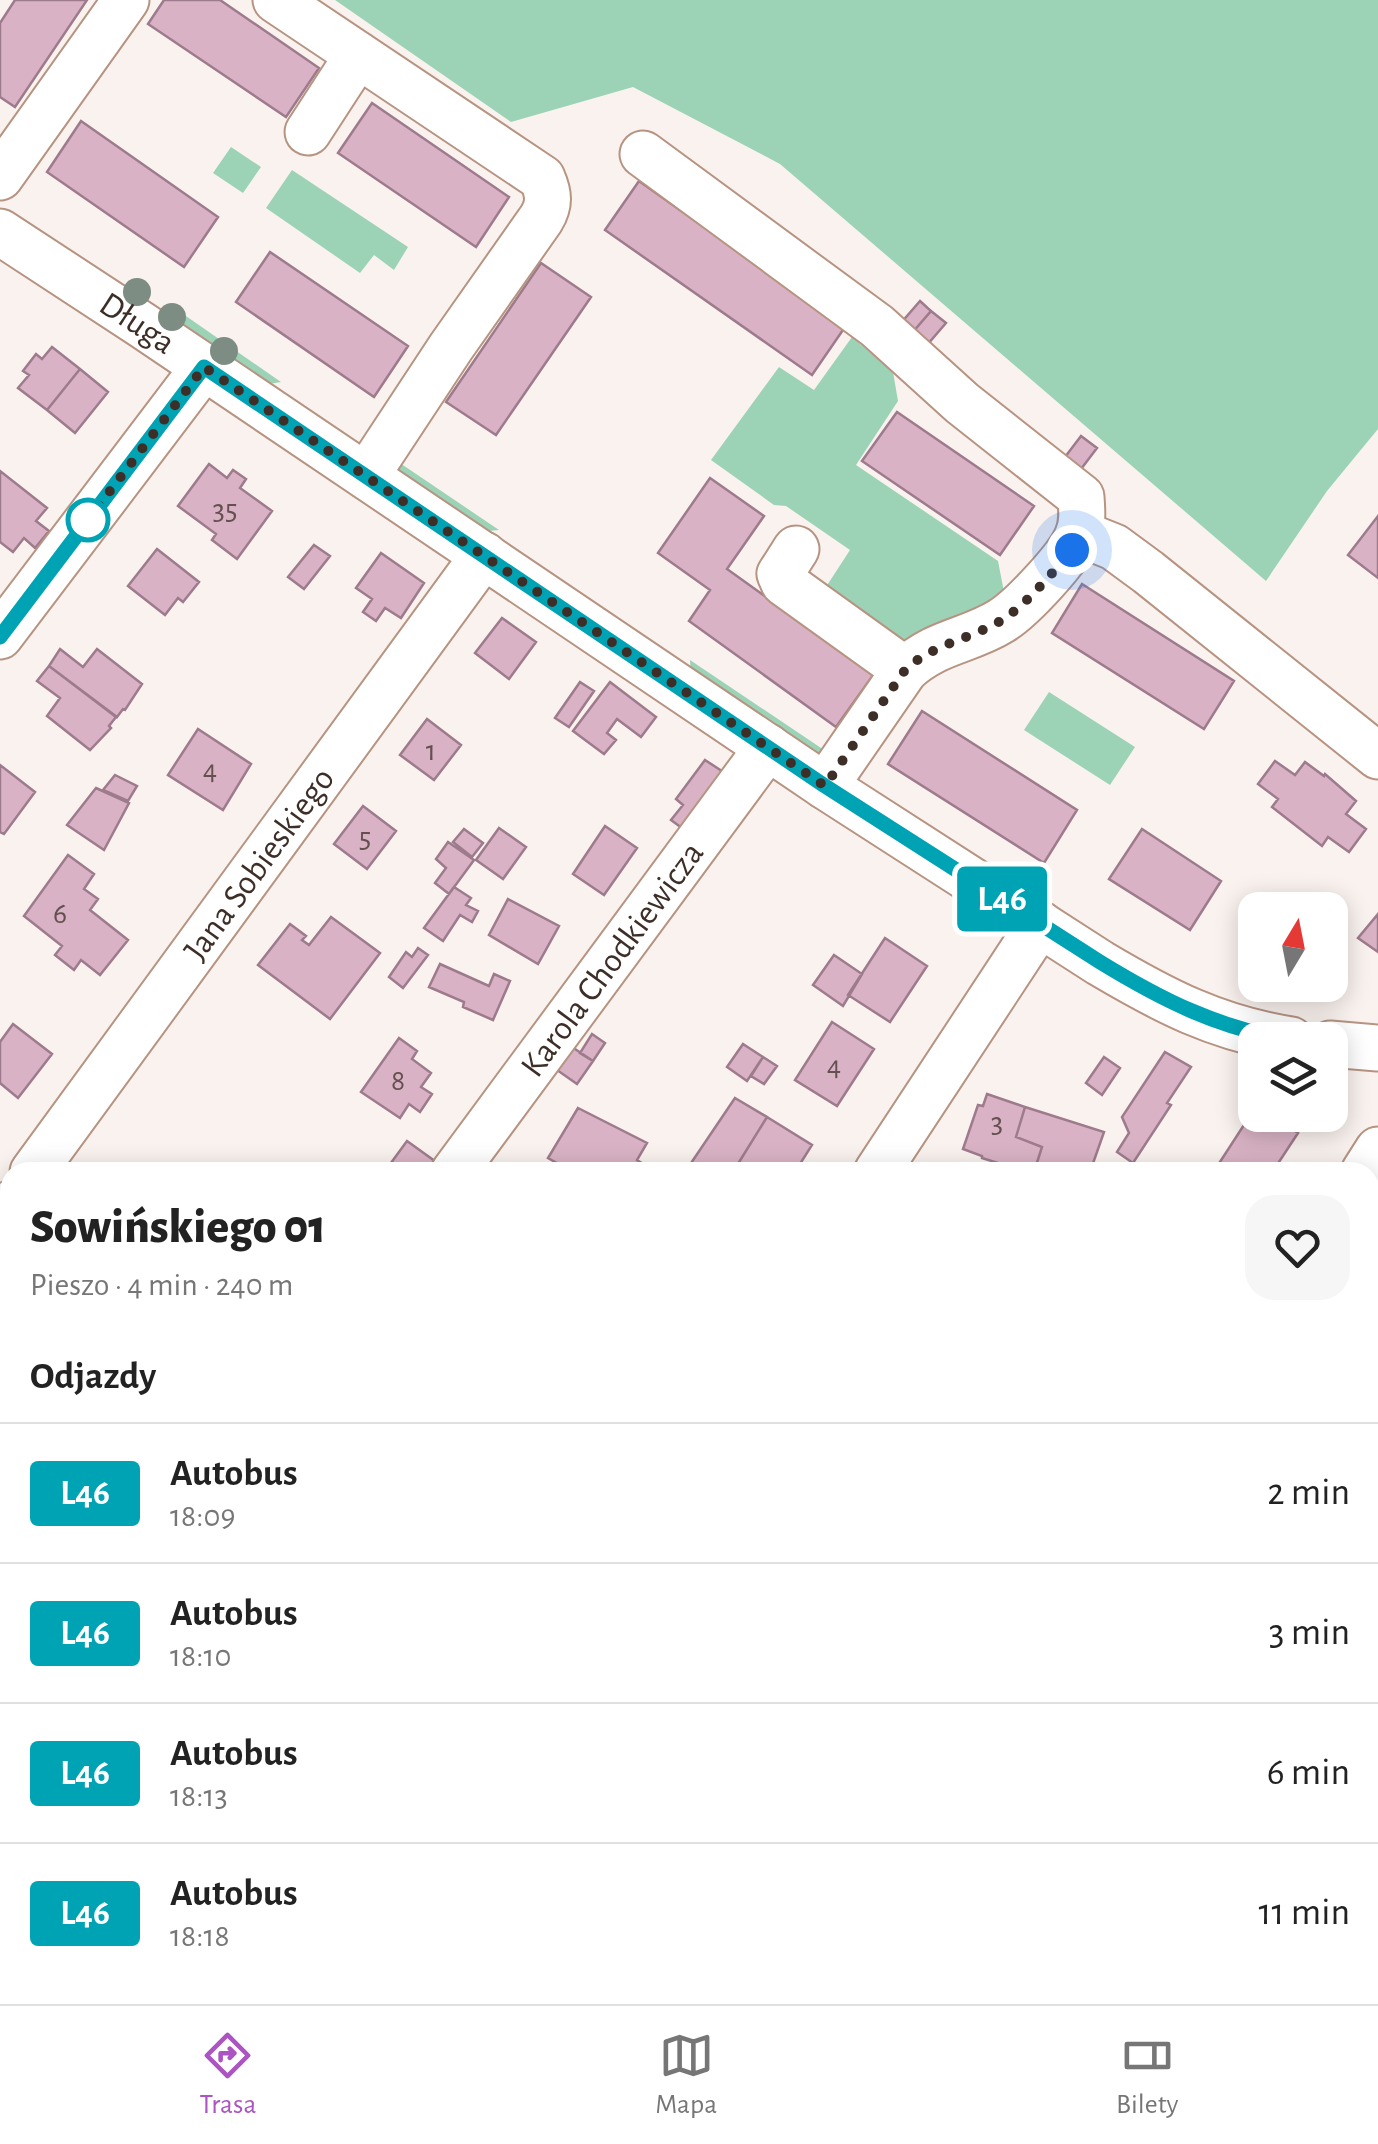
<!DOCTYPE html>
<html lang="pl">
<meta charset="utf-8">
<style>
:root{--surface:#fff;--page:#f6f6f6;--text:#222;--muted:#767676;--line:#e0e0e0;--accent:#ab54c2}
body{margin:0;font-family:"Alegreya Sans",sans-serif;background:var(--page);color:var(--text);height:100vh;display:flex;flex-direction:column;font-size:38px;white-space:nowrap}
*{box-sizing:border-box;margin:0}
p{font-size:32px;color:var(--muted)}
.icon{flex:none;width:55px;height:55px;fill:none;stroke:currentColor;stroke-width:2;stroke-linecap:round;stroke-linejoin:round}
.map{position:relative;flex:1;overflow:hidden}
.side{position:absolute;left:0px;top:1162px;width:1380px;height:842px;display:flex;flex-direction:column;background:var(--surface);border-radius:30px 30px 0 0;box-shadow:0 5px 25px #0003}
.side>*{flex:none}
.badge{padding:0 20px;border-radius:8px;font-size:35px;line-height:65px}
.needle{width:65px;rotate:10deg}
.fabs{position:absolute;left:1238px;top:892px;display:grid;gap:20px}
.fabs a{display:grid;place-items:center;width:110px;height:110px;border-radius:20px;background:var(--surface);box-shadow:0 5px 25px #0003;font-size:50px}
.you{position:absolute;width:50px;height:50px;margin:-25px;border:8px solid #fff;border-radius:50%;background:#1a73e8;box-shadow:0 0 0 15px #1a73e833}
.map>.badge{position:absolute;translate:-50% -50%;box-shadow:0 0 0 5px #fff}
h2{padding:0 30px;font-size:38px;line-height:90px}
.round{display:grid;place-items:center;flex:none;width:105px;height:105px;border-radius:30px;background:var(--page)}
.head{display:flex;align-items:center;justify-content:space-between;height:170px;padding:0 30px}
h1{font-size:48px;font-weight:800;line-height:75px}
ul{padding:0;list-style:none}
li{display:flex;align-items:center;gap:30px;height:140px;padding:0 30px;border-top:2px solid var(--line)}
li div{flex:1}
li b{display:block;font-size:38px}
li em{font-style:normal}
li .badge{min-width:110px;font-weight:700;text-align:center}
.dock{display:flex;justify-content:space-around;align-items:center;height:140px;border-top:2px solid var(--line);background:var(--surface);font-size:28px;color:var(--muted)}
.dock a{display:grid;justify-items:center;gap:5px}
.dock .current{color:var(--accent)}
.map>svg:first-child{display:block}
.green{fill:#9cd3b6}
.building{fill:#d9b3c5;stroke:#9e7b8c;stroke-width:2.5}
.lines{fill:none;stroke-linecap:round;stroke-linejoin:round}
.minor-casing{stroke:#b79482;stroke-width:49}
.minor{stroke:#fff;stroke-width:45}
.tree{fill:#7e8d83}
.line-casing{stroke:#fff;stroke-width:22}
.line{stroke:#00a3b4;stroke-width:15}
.walk{stroke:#3d2f28;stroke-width:10;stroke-dasharray:0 18}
.stop-dot{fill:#fff;stroke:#00a3b4;stroke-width:5}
.labels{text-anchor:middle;stroke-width:9;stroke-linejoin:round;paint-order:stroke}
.number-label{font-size:30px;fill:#64504f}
.street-label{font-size:35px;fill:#3d2f28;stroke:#fff}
</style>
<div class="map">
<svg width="1378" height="2004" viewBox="0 0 1378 2004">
<rect width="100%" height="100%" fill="#faf2ee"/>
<path class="green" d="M335 0H1378V429L1327 491 1266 581 780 164 633 87 511 122Z
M231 147 261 167 243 193 213 173Z
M292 170 408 247 394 270 374 255 360 273 266 208Z
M173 307 281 382 263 385 164 319Z
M852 337 893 372 898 401 856 465 998 561 1004 592 993 613 905 643 824 590 850 550 786 506 774 505 711 460 779 367 814 390Z
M391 457 499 530 478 532 395 472Z
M690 660 827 752 821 756 691 675Z
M1049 692 1135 747 1110 785 1024 730Z"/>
<path class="building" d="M15 0H87L15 107 0 97V23Z
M164 0H220L319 68 286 117 148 24Z
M372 103 509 197 476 247 338 153Z
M81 121 218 217 184 267 47 172Z
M639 181 845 327 812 375 605 230Z
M270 252 408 346 374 397 236 302Z
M541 263 591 297 496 435 446 402Z
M920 301 931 311 912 333 901 323Z
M931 311 946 323 927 345 912 333Z
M52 347 80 369 47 410 18 388 29 375 23 371 36 354 42 359Z
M80 369 108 392 75 433 47 410Z
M897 412 1034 506 1000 555 862 461Z
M1081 436 1097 448 1078 473 1062 461Z
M209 464 227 478 233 470 246 479 240 488 272 511 237 559 212 540 216 534 178 506Z
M0 471 47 508 36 521 49 531 35 548 24 538 13 552 0 542Z
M710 478 764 516 727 569 874 674 836 727 689 621 710 590 658 553Z
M1378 516V578L1348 555Z
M314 545 330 556 304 589 288 577Z
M157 549 199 582 183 602 178 598 165 615 128 586Z
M381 553 424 583 401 618 385 608 376 621 363 612 372 599 356 588Z
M1082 584 1234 681 1204 729 1052 633Z
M502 618 536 642 509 679 475 653Z
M60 649 83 667 97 649 142 684 125 710 123 709 117 717 49 666Z
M49 666 116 717 109 726 111 728 90 750 47 716 60 698 37 681Z
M580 682 594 691 569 727 555 718Z
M610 682 656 717 641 737 617 719 607 733 616 740 604 754 573 731Z
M922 711 1077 810 1044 863 888 764Z
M427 719 461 745 434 780 400 755Z
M198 729 251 764 223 810 168 775Z
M705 760 728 775 686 831 671 820 683 805 676 799Z
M1275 761 1295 775 1305 762 1324 776 1325 774 1356 801 1346 814 1366 829 1349 852 1328 837 1322 846 1272 807 1278 799 1258 784Z
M0 765 35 792 4 834 0 832Z
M115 775 137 786 128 801 103 790Z
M96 788 129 803 104 850 67 825Z
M363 806 396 831 367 869 334 844Z
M605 826 637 848 604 895 573 874Z
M499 828 526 847 503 879 476 860Z
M464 829 483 843 472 857 453 842Z
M1142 829 1221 881 1190 930 1109 879Z
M448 842 474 860 449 894 435 883 446 868 436 859Z
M68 855 94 874 84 889 98 899 90 910 128 940 100 975 81 960 74 970 55 955 62 946 24 916Z
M454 887 471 898 466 905 478 911 472 922 460 915 443 941 424 928Z
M508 899 559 926 538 964 489 935Z
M1378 914V952L1358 938Z
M331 917 380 953 330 1019 258 965 290 924 306 936 302 940 309 945Z
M885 938 927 966 890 1022 848 995Z
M418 948 428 955 403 988 389 977 406 952 412 957Z
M834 955 862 974 843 1006 813 985Z
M440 964 489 986 494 974 510 981 493 1020 463 1007 464 1002 429 987Z
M832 1022 874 1049 837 1106 795 1080Z
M13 1024 52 1054 18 1098 0 1083V1042Z
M592 1034 605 1043 593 1061 580 1053Z
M399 1038 417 1051 412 1059 431 1073 421 1087 432 1094 420 1112 409 1104 400 1118 361 1092Z
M743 1044 763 1057 747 1081 727 1067Z
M572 1047 593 1061 577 1084 557 1070Z
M1165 1052 1191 1067 1167 1103 1171 1105 1133 1163 1117 1152 1129 1133 1122 1117Z
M763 1057 777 1066 764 1084 751 1076Z
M1104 1057 1120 1068 1102 1095 1086 1083Z
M987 1094 1025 1107 1016 1137 1042 1147 1034 1172H1027L982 1158V1156L963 1149 978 1105 983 1106Z
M735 1098 767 1117 736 1167 730 1164 725 1172H685Z
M1025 1107 1104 1132 1090 1172H1034L1042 1147 1016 1137Z
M578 1108 647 1143 637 1160 651 1169 648 1172H571V1171L548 1158Z
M1255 1108V1115H1272L1298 1133 1273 1171 1275 1172H1224L1216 1168Z
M767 1117 812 1145 795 1172H744L736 1167Z
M407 1141 439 1164 433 1172H395L388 1167Z
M10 1308V1346L0 1339V1318Z
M1370 1362 1378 1367V1428L1370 1422Z
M0 1527 10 1529V1705L0 1704Z
M0 1722 10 1724V1906L0 1904Z
M1370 1766 1378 1767V1823L1370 1821Z
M0 1955 10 1957V1995H48L47 2004H0Z
M181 1995H241L239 2004H183Z
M340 1995 345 1996 403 1995 402 2004H339Z
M702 1995H762L760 2004H700Z
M878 1995H934L933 2004H877Z
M969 1995H1005L1004 2004H968Z
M1193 1995H1243L1242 2004H1191Z"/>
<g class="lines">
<defs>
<g id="minor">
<path d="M276 0 542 178C549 194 550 204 541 219L451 347 366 476"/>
<path d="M308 132 358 55"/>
<path d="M643 154 877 326 962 403 1081 497C1082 511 1083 523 1078 535 1070 557 1021 609 1001 621 969 641 936 641 905 670L825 786"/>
<path d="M0 177 126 0"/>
<path id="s1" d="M0 232 142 325 825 786 1100 963C1164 1001 1216 1028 1291 1040"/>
<path d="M1079 533 1114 547 1148 572 1378 756"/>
<path d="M796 549 780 574 784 583 905 670"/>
<path d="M0 636 204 367"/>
<path d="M1330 1044 1378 1048"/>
<path id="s2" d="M33 1172 484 555"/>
<path id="s3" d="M454 1172 768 747"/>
<path d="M877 1172 1040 924"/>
<path d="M1364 1172 1378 1150"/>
<path d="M0 1218 10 1204"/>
<path d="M1370 1296 1378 1299"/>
<path d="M0 1454 10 1456"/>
<path d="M1370 1712 1378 1714"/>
<path d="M297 2004 299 1995"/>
<path d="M621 2004 623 1995"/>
<path d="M1124 2004 1125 1995"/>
</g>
</defs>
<use href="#minor" class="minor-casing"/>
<use href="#minor" class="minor"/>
</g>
<g class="tree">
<circle cx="137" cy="292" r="14"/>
<circle cx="172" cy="317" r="14"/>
<circle cx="224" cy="351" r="14"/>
</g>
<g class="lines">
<defs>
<path id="line" d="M0 637 204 367 825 786 1100 962C1162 1000 1218 1028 1290 1040"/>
</defs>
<use href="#line" class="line-casing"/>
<use href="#line" class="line"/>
<path class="walk" d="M88 520 204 367 825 786 905 670C932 645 966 640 997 623 1023 609 1053 572 1072 550"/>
</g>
<circle class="stop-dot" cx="88" cy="520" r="20"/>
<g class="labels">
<g class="number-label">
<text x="225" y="519">35</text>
<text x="431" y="760">1</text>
<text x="210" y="779">4</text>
<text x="365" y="847">5</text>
<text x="60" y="923">6</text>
<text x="834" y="1075">4</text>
<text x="398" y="1090">8</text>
<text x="997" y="1132">3</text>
</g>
<g class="street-label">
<text dy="12" stroke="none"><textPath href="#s1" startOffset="165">Długa</textPath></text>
<text dy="12" stroke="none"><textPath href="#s2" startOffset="382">Jana Sobieskiego</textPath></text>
<text dy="12" stroke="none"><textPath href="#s3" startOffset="265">Karola Chodkiewicza</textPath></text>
</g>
</g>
</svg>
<div class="fabs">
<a><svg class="needle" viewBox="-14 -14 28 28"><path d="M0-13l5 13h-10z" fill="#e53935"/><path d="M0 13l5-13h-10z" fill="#767676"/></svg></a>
<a><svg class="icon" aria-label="layers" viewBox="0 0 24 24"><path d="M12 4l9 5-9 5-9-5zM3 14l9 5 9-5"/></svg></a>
</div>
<div class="you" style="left:1072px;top:550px"></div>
<b class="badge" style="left:1002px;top:899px;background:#00a3b4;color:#fff">L46</b>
<section class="side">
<div class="head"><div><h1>Sowińskiego 01</h1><p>Pieszo · 4 min · 240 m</p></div><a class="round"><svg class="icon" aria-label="heart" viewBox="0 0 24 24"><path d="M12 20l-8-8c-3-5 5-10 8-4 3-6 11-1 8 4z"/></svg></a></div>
<h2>Odjazdy</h2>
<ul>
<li><span class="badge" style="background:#00a3b4;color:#fff">L46</span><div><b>Autobus</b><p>18:09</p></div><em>2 min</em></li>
<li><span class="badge" style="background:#00a3b4;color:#fff">L46</span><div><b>Autobus</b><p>18:10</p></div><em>3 min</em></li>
<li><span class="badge" style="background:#00a3b4;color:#fff">L46</span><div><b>Autobus</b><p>18:13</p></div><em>6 min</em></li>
<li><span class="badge" style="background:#00a3b4;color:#fff">L46</span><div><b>Autobus</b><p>18:18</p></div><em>11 min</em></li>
</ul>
</section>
</div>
<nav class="dock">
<a class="current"><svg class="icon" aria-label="directions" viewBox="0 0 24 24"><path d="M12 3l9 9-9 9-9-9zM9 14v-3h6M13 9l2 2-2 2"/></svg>Trasa</a>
<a><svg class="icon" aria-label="map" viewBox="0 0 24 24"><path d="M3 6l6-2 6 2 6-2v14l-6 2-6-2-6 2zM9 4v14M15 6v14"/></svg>Mapa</a>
<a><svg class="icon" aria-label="tickets" viewBox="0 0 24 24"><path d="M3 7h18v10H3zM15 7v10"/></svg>Bilety</a>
</nav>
